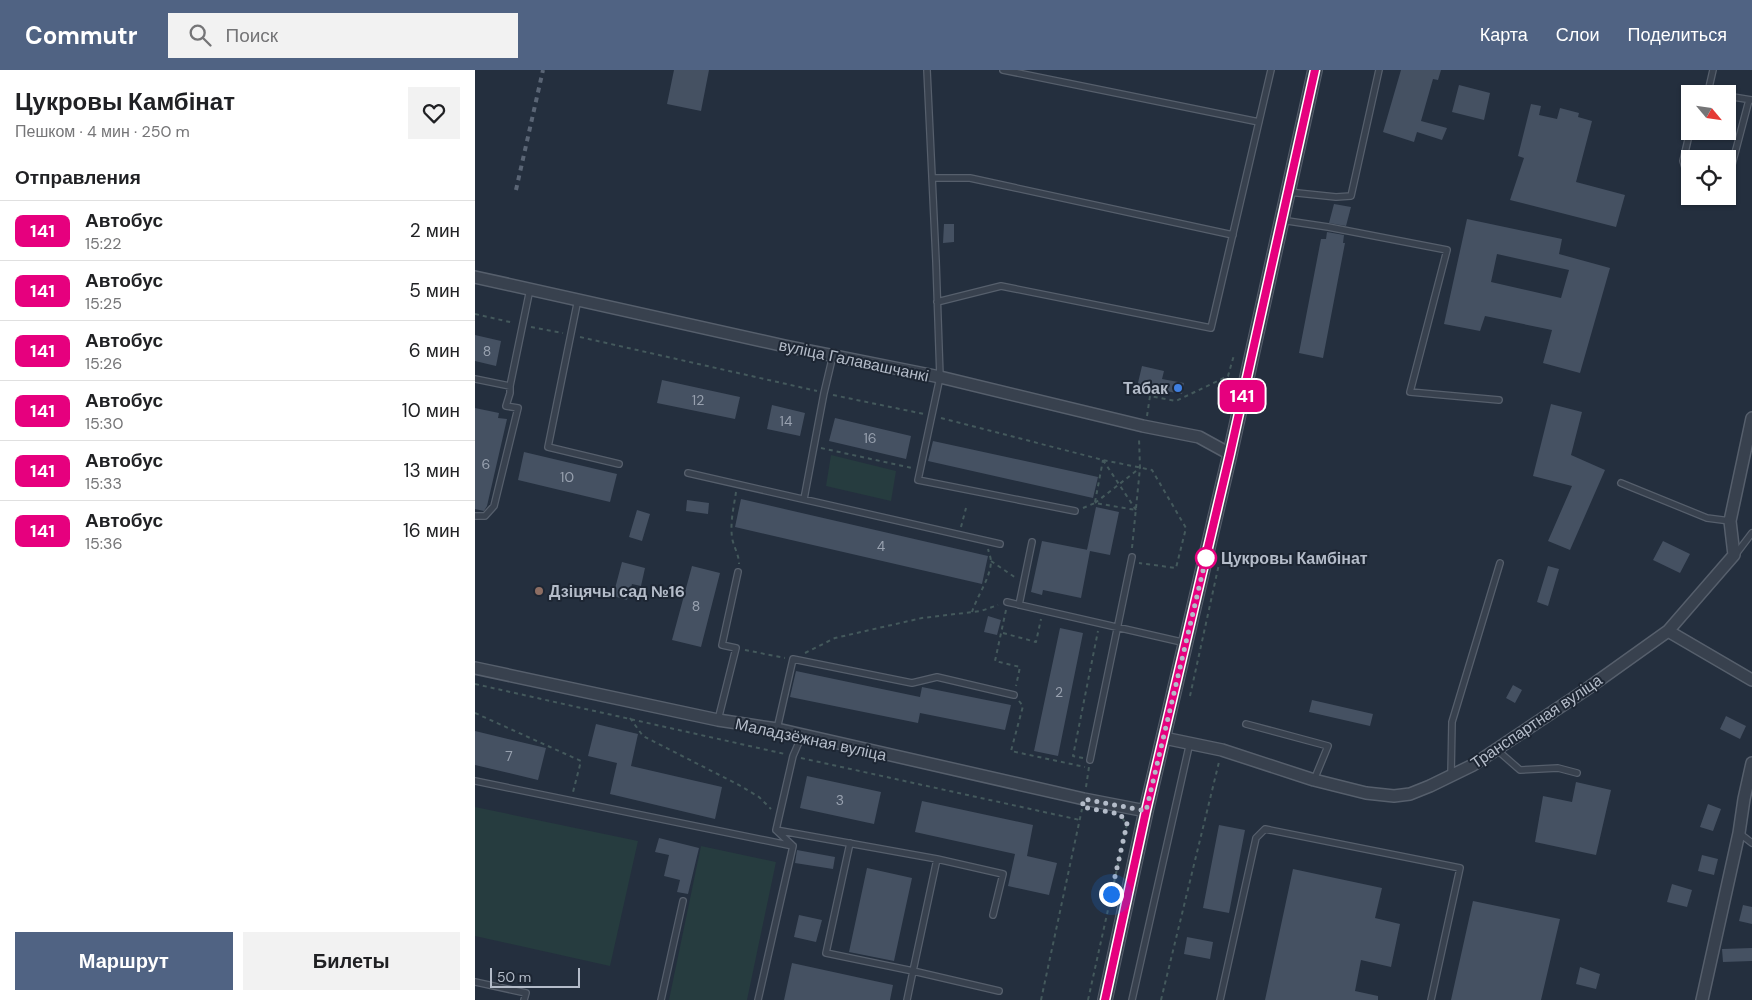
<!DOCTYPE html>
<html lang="ru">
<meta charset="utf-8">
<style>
:root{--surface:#fff;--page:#f2f2f2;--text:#202124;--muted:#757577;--line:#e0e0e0;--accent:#506383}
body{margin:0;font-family:"DM Sans",sans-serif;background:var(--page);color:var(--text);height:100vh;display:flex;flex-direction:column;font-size:19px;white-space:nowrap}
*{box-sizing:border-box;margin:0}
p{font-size:16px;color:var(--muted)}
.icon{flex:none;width:28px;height:28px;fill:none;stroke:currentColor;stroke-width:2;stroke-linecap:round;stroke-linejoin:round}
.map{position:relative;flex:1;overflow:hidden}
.drawer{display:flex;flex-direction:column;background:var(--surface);width:475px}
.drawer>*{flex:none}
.badge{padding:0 10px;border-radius:8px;font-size:18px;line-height:32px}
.needle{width:32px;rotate:119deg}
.fabs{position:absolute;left:1206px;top:15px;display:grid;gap:10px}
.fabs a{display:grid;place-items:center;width:55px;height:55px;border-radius:0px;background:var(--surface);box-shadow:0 1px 4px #0004;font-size:25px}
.scale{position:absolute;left:15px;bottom:12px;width:90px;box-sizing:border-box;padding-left:5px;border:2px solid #b4bcc9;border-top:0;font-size:14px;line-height:18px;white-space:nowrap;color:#b4bcc9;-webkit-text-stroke:4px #1d2633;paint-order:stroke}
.you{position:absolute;width:25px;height:25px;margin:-12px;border:4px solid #fff;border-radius:50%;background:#1a73e8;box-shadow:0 0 0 8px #1a73e833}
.map>.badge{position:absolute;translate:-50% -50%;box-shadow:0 0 0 2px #fff}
h2{padding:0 15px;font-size:19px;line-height:45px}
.round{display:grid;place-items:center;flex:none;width:52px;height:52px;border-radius:0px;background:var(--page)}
.headline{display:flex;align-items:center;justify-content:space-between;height:85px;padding:0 15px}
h1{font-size:24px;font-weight:700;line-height:38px}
.button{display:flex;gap:10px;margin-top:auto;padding:10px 15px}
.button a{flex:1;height:58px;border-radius:0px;background:var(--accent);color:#fff;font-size:20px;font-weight:700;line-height:58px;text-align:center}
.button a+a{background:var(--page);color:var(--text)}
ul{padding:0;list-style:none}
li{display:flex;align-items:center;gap:15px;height:60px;padding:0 15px;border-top:1px solid var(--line)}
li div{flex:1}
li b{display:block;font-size:19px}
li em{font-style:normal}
li .badge{min-width:55px;font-weight:700;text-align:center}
header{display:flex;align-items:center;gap:30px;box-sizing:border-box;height:70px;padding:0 25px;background:var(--accent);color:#fff}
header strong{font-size:24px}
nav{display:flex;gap:28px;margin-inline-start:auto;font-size:18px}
.search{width:350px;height:45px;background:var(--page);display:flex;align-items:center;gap:12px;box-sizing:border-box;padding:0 18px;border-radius:0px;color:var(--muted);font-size:19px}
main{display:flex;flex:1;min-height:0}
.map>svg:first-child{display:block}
.green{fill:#263c3f}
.building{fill:#455162;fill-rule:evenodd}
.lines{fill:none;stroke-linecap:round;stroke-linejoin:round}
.service-casing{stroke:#565f6c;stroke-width:8}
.minor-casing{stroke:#565f6c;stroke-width:14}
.tertiary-casing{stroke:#565f6c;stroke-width:16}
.path{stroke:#44595c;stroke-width:2;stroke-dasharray:4 4;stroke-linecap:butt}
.service{stroke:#38414e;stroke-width:5.5}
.minor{stroke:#38414e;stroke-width:11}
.tertiary{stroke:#38414e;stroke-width:14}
.rail{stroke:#5a6575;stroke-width:4;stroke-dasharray:5 5;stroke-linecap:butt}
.line-casing{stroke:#fff;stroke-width:11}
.line{stroke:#e6007e;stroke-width:8}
.walk{stroke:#b4bcc9;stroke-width:5;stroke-dasharray:0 9}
.shop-dot{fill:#3f7fe0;stroke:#1d2633;stroke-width:2}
.stop-dot{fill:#fff;stroke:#e6007e;stroke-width:2.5}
.education-dot{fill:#8d6e63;stroke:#1d2633;stroke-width:2}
.labels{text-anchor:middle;stroke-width:4;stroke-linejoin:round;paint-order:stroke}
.number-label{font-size:14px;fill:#98a1af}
.street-label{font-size:16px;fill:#b4bcc9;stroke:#1d2633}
.poi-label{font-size:16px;font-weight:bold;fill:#b4bcc9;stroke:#1d2633;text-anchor:end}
.stop-label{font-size:16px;font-weight:bold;fill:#b4bcc9;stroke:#1d2633;text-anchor:start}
</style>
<header>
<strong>Commutr</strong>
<div class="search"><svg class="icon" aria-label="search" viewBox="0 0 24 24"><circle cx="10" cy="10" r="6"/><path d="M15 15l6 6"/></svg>Поиск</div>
<nav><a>Карта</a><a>Слои</a><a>Поделиться</a></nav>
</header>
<main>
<section class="drawer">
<div class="headline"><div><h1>Цукровы Камбінат</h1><p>Пешком · 4 мин · 250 m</p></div><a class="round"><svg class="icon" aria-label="heart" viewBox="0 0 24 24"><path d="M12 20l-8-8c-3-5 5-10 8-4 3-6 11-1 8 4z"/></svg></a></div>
<h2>Отправления</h2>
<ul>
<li><span class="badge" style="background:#e6007e;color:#fff">141</span><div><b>Автобус</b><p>15:22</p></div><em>2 мин</em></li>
<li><span class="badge" style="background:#e6007e;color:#fff">141</span><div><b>Автобус</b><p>15:25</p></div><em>5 мин</em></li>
<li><span class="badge" style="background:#e6007e;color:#fff">141</span><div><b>Автобус</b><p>15:26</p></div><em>6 мин</em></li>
<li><span class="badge" style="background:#e6007e;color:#fff">141</span><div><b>Автобус</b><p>15:30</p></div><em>10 мин</em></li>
<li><span class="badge" style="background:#e6007e;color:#fff">141</span><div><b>Автобус</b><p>15:33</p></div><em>13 мин</em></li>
<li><span class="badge" style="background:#e6007e;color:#fff">141</span><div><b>Автобус</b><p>15:36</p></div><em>16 мин</em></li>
</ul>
<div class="button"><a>Маршрут</a><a>Билеты</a></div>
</section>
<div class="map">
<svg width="1277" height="930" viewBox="0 0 1277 930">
<rect width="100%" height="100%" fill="#242f3e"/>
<path class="green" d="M356 385 421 401 416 431 351 416Z
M0 737 163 771 135 896 0 866Z
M226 776 301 792 272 930H194Z"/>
<path class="building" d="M199 0H234L226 41 192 34Z
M926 0H966L963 10 958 9 946 51 972 58 967 70 942 62 939 72 908 62Z
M984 15 1015 23 1009 50 977 42Z
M1056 34 1066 36 1064 45 1082 49 1085 38 1104 43 1103 47 1117 51 1101 112 1150 125 1141 157 1035 130 1049 88 1043 86Z
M859 134 876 137 871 156 854 153Z
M992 149 1087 169 1084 184 1135 198 1105 303 1068 293 1077 260 1010 246 1005 261 969 254ZM1022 184 1094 200 1086 228 1016 212Z
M469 154H479V172L468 173Z
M852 162 869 165 868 173H870L848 288 824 283 846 169H851Z
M0 265 26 271 21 296 0 291Z
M667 296 689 301 687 309 709 313 707 324 685 320 684 322 662 317Z
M187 310 265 327 260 349 182 333Z
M1076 334 1107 342 1096 385 1130 400 1095 480 1073 471 1097 416 1058 406Z
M297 335 330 343 325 366 292 359Z
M0 338 24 343 23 348 32 349 12 436 9 441 0 439Z
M360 348 436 366 431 389 354 371Z
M458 371 623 407 618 428 453 391Z
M49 382 142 404 135 432 43 410Z
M266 429 513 486 507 514 260 457Z
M212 430 234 433 233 444 211 441Z
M621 437 644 442 635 485 615 481 606 528 568 520 567 525 556 522 567 471 613 480H612Z
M162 440 175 444 167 471 154 467Z
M1188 471 1215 484 1205 503 1178 490Z
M147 492 170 498 166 516 157 514 152 530 138 526Z
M217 496 245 503 226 577 197 570Z
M1073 496 1084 499 1073 536 1062 532Z
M513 546 526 550 522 565 509 562Z
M585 558 608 563 583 686 559 681Z
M321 601 445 627 447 617 536 635 530 660 445 643 443 653 315 627Z
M1038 615 1047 620 1040 633 1031 628Z
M837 630 898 644 895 656 834 642Z
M1251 646 1271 656 1265 669 1245 659Z
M121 654 163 664 156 696 247 717 240 749 135 724 142 693 113 686Z
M0 661 71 678 63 710 0 695Z
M332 706 406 722 399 754 325 738Z
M1101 712 1136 720 1121 785 1060 772 1068 726 1097 732Z
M447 731 558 755 552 786 582 793 574 825 533 816 540 784 440 762Z
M1233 734 1246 739 1238 761 1225 757Z
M744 755 770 760 754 843 728 838Z
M184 768 224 778 213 824 202 822 205 810 189 806 194 785 180 782Z
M322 780 360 787 358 799 320 793Z
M1227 785 1243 789 1239 805 1223 801Z
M392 798 437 808 419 891 374 882Z
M818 799 907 818 900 848 925 854 916 897 886 890 880 921 903 926V930H790Z
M1197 814 1217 820 1212 837 1192 832Z
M998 831 1085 849 1066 930H976Z
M1268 835 1277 837V854L1264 851Z
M324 845 347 850 341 872 319 867Z
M712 867 738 872 735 889 709 884Z
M1277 878V891L1248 892 1247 879Z
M317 893 418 915 415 930H309Z
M1105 897 1125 904 1121 919 1101 914Z"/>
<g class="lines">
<defs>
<path id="service" d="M452 0 461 191 465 307 443 410 600 441
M528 0 784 52
M1238 0 1233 22 1241 24
M1252 26 1277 30
M457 108H495L758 165
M1252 108 1254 106 1274 30
M1215 109 1213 107 1208 91 1215 61
M813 122 861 127 876 126 904 0
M806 150 853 157 972 180 935 322 1024 330
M103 229 73 377 144 394
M462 232 526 216 736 258 796 0
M0 309 35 316
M213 403 525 474
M1146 413 1232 448 1255 451
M329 429 349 323 358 285
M0 446H10L19 436 43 338 31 336 35 323V316L55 219
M1261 484 1277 463
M532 532 711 573
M544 535 557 472
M243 650 261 578 247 575 263 502
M771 654 853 676 839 710
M302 659 318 589 437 613 462 607 539 625
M1021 679 1045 700 1083 698 1102 703
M615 690 657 487
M976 705 977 652 1025 493
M0 711 318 776
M301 760 462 789 528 804 518 845
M1264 763 1277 773
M375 773 351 883 438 901 432 930
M317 775 301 760 318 686 327 665
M462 789 438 901 524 921
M0 912 51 923 49 930
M186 930 208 831
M283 930 318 776
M657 930 715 672
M745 930 781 768 790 759 985 798 956 930"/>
<path id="minor" d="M0 207 310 276 465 307 668 356 724 367 755 384
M1193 561 1277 610
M0 598 243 650 302 659 609 729 671 741
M689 668 747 680 839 710 891 723 919 726 935 724 955 716 998 695 1109 621 1193 561 1259 485 1255 451 1277 348
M1227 930 1264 763 1269 729 1277 693"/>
<path id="tertiary" d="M630 930 671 741 755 384 840 0"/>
</defs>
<use href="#service" class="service-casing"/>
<use href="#minor" class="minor-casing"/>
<use href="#tertiary" class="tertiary-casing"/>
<path class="path" d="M0 244 39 253
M56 257 88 263
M105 267 342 321
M358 325 449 344
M672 346 675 326 701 331 753 306 759 285
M466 348 628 390 677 400 711 458 701 498 664 493
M346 378 437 398
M628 390 661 440
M261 422C259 436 255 452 257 467 258 476 264 484 264 494
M620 432 628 390
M620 433 665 398
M608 438 620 433 661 440
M486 457 491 438
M657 478 665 398 664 368
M516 491 541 508
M531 540 520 591 545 597 541 616
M497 542C502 526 515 509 516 492 516 488 514 483 513 479
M528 563 561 572 566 549
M270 580 310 588
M330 583 360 568 447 548 506 541 523 535
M0 614 310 684
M715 626 744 494
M544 631 548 636 536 681 610 697
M0 643 106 691 98 722
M155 648 168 666 264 715 284 727 296 739
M326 688 605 750
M608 688 598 686 623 561
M611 717 614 697
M566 930 607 739
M613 930 652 754 647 748
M686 930 744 692"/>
<use href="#service" class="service"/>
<use href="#minor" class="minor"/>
<use href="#tertiary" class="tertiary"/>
<path class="rail" d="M41 120 68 0"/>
</g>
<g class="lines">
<defs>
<path id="line" d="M630 930 671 741 755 384 840 0"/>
</defs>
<use href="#line" class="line-casing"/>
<use href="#line" class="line"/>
<path class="walk" d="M636 824 652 754 645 744 607 737 609 729 671 741 731 488"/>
</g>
<circle class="shop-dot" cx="703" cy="318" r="5"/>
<circle class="stop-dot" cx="731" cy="488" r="10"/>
<circle class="education-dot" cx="64" cy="521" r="5"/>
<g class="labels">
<g class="number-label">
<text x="12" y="286">8</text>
<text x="223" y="335">12</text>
<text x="311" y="356">14</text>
<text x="395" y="373">16</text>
<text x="11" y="399">6</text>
<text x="92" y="412">10</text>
<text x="406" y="481">4</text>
<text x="221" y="541">8</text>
<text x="584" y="627">2</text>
<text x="34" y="691">7</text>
<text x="365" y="735">3</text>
</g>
<g class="street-label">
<text transform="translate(379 290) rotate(12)" y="6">вуліца Галавашчанкі</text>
<text transform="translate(1061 651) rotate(-34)" y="6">Транспартная вуліца</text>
<text transform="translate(336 669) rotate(12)" y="6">Маладзёжная вуліца</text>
</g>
<g class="poi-label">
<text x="693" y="324">Табак</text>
<text x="74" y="527" text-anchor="start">Дзіцячы сад №16</text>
</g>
<g class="stop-label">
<text x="746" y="494">Цукровы Камбінат</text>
</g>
</g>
</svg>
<div class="fabs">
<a><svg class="needle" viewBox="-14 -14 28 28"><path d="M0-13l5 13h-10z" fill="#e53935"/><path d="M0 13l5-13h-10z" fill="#757577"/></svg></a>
<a><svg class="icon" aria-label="locate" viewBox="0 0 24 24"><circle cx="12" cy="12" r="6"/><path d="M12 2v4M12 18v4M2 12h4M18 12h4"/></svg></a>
</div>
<div class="scale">50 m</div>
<div class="you" style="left:636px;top:824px"></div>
<b class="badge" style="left:767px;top:326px;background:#e6007e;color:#fff">141</b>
</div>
</main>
